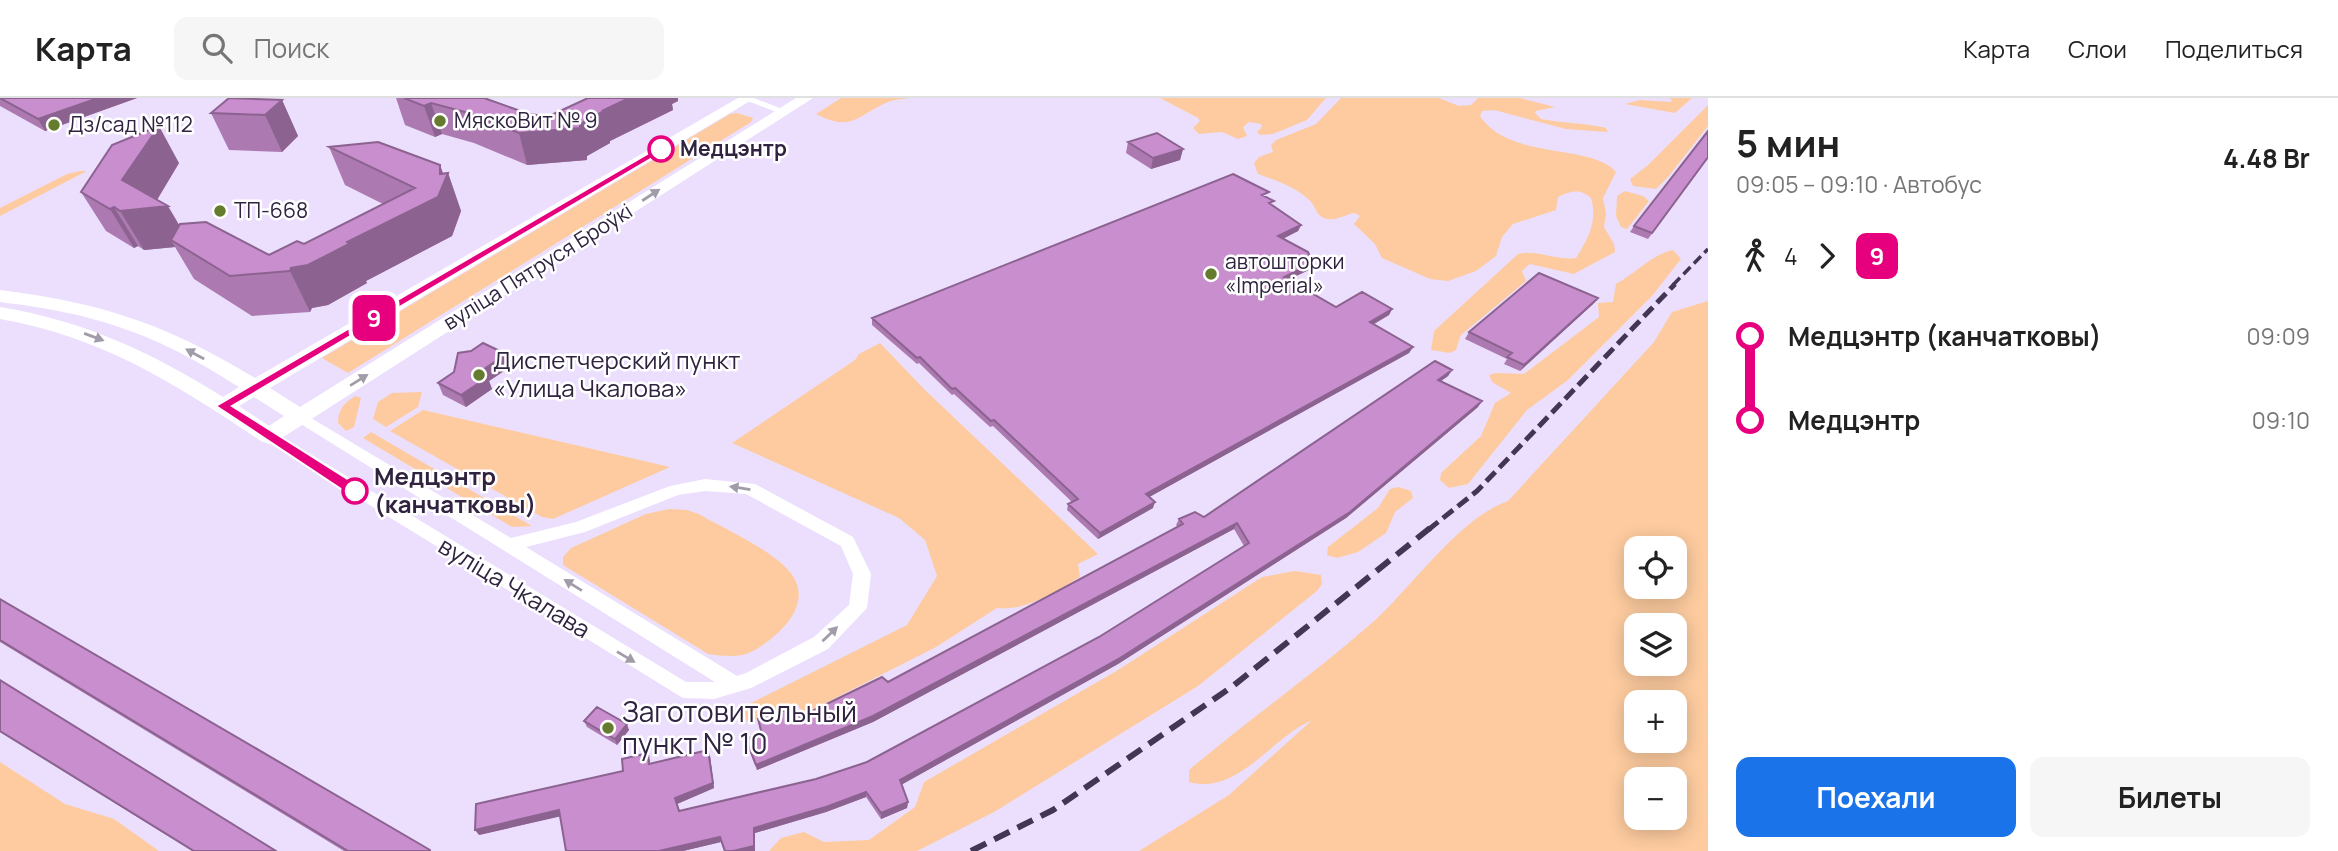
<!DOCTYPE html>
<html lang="ru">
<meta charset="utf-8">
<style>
:root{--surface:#fff;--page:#f6f6f6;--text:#222;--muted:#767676;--line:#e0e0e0;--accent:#1a73e8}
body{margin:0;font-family:Manrope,sans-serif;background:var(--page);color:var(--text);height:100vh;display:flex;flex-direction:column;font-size:26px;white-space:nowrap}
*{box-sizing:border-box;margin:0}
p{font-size:23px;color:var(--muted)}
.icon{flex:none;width:38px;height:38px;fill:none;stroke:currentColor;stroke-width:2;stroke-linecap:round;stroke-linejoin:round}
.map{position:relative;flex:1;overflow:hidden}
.side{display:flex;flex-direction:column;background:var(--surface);width:630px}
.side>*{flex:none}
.badge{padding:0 14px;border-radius:10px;font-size:24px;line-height:46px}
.tools{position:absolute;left:1624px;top:438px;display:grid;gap:14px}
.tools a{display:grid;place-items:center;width:63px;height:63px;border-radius:14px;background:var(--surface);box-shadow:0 4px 18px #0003;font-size:35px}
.map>.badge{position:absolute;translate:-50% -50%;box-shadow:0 0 0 4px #fff}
.legs{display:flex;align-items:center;gap:10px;height:77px;padding:0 28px;font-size:23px}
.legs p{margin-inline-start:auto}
.summary{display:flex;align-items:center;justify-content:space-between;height:119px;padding:0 28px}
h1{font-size:38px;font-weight:700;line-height:52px}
.primary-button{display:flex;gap:14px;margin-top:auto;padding:14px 28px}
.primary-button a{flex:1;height:80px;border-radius:14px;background:var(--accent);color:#fff;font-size:28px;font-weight:700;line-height:80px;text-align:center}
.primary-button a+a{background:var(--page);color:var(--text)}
ul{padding:0 28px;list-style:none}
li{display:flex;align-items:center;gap:24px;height:84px;font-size:26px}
li i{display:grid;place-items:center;width:10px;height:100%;margin:0 9px;background:currentColor}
li i::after{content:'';width:18px;height:18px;margin:-9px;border:5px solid;border-radius:50%;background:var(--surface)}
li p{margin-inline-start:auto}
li:first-child i{background:linear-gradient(#0000 50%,currentColor 0)}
li:last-child i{background:linear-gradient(currentColor 50%,#0000 0)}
header{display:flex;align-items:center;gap:42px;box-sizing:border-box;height:98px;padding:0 35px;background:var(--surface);border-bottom:2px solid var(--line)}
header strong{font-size:33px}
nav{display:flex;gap:38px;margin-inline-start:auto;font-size:24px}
.search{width:490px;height:63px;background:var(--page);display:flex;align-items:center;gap:18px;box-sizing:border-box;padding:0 24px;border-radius:14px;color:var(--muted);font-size:26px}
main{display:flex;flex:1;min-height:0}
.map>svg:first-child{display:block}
.green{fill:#fdcb9f;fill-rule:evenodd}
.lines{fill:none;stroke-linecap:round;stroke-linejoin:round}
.minor{fill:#fff;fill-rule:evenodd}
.secondary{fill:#fff;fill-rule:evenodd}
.rail-far2{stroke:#433654;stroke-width:3.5;stroke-dasharray:10 5;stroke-linecap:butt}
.rail-far1{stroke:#433654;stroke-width:5;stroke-dasharray:13 6;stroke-linecap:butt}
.rail{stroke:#433654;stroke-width:6;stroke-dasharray:17 9;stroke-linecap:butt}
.wall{fill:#ac7ab1}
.shaded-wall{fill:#8c6390}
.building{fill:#c88ece;stroke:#8c6390;stroke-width:2}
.oneway{fill:#a29ca9}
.line-1{fill:#e6007e;stroke:#fff;stroke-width:2}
.poi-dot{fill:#657c2e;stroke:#fff;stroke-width:2.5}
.stop-1-dot{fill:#fff;stroke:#e6007e;stroke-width:3.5}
.labels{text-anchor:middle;stroke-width:5;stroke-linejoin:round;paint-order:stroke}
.far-poi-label{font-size:21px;fill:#302340;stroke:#fff;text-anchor:start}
.far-stop-label{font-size:21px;font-weight:bold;fill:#302340;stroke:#fff;text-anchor:start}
.far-street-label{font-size:21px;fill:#302340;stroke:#fff}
.poi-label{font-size:24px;fill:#302340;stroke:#fff;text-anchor:start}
.stop-label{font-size:24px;font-weight:bold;fill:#302340;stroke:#fff;text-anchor:start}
.street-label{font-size:24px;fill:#302340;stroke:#fff}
.near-poi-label{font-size:28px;fill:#302340;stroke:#fff;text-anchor:start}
</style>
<header>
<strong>Карта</strong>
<div class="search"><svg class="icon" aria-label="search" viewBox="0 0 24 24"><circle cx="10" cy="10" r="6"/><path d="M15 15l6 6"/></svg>Поиск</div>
<nav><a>Карта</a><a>Слои</a><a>Поделиться</a></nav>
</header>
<main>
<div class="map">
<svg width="1708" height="753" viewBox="0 0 1708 753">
<rect width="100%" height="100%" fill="#ecdffe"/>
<path class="green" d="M841 0H910C903 1 895 1 888 4 857 17 853 35 816 16Z
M1160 0H1326L1307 22 1273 36 1260 37 1257 34 1262 29 1261 26 1249 24 1243 29 1247 38 1238 41 1222 34 1199 36 1193 30 1200 23 1198 20Z
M1341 0H1439L1459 8 1471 7 1478 0H1520L1555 9 1536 13 1535 15 1541 21C1562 25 1585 25 1606 30L1608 34 1566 31 1494 12 1482 13 1480 18C1510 63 1591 45 1616 74L1603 100 1606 115 1604 129 1614 146 1615 154 1574 176 1530 166 1522 173 1526 183 1461 237 1456 252 1450 255 1431 252 1434 233 1518 156C1537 151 1556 163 1576 160 1588 141 1598 123 1591 100 1580 90 1570 93 1558 99L1556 112 1513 126 1502 139 1496 158 1476 173 1448 183 1430 181 1382 160 1375 146 1354 126 1360 118 1355 115C1346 116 1336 123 1328 121 1315 119 1317 109 1309 102 1296 89 1275 82 1258 76L1254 65 1259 59 1273 54 1271 47 1276 42 1316 26Z
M1669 0H1692L1675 15 1625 6 1640 2 1671 4 1672 2Z
M1708 7V28L1668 79 1656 91 1633 88 1630 81 1647 68Z
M737 15 753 20 751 24 348 275 322 260 730 16Z
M80 73H87L0 118V110L67 76Z
M1625 93 1643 98 1649 103 1627 131 1621 129 1616 118 1617 98Z
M1673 152 1681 161 1652 198 1568 282 1527 312 1468 386 1449 390 1440 382 1441 375 1481 338 1495 305 1511 295 1492 284 1489 277 1496 275 1524 276 1599 219 1598 205 1613 204 1616 186C1636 175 1651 157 1673 152Z
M1708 203V753H1139L1229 697 1311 623C1273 638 1238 698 1189 684V672C1249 621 1314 576 1373 524 1412 489 1459 420 1508 403L1654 244 1672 214ZM1636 450H1675V488H1636ZM1636 527H1675V565H1636ZM1636 604H1675V642H1636ZM1636 681H1675V719H1636Z
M880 245 925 292 1098 456 1078 466 1080 479C1057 493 1024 514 997 510L936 549 804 616 798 607 747 624 743 609 907 527 937 478 925 442 899 420 732 345 855 262 859 256Z
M422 294 418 309 386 329 373 321 378 304 392 295Z
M355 298 361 300 354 329 346 333 338 325C338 312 344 305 355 298Z
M423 312 670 369 553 421 542 419 390 333Z
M371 334 532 428 512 429 363 340Z
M1398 389 1411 393 1413 400 1395 414 1386 435 1358 454 1337 460 1327 457 1328 449 1378 410 1390 391Z
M669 411 687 412 699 416C726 432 776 453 793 478 813 509 776 541 751 554 738 560 722 558 708 556L563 467V459L571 450 646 416Z
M1295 473 1321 477 1322 486 1317 493 1198 588 994 714 917 753H769L781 740 804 734 824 744 869 742 915 709 924 684 1118 572 1262 479Z
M0 664 65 706 114 721 159 753H0Z"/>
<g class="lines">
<path class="minor" d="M740 0H754L790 14 782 16Z
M301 314 511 440 576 424 670 388 705 381 755 386 853 439 871 476 867 510 828 551 751 590 714 601 683 600 264 342 261 338 264 334H274L686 584H715L296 323 294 319 296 315ZM705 393 746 396 841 448 853 476 849 507 814 539 746 575 737 578 526 449 585 434 678 397Z"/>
<path class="secondary" d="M738 0H755L270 290 300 309 796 0H813L277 343 269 346 261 343C177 287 101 238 0 221V209C85 223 151 254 223 299L239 289C156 236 99 216 0 204V192C103 205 166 226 255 280ZM254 299 284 318 269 328 239 308Z"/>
<path class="rail-far2" d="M1673 187 1708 151"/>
<path class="rail-far1" d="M1428 432 1477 393 1675 186"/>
<path class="rail" d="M971 753 1053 712 1233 588 1430 430"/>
</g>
<path class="wall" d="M0 0H137L45 33 0 8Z
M396 0H486L526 15 547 19 588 0H678V3L672 6 673 12 610 43V45L587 58V62L527 67 474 45 442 36 435 39 405 27Z
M282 2 298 38 282 54 229 52 211 15Z
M1128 44 1183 51 1180 62 1151 71 1126 55Z
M329 49 440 67 443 75H448L461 113 452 138 366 183 367 185 328 207 312 210 310 214 252 218 194 181 175 149 144 152 138 148 134 150 106 133 81 94 179 65 157 102 179 127 269 157 304 146 383 106 345 87Z
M1708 60 1648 141 1630 134 1634 128Z
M1267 99 1272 108 1301 127 1298 133 1283 141 1313 165 1311 171 1288 182 1336 209 1392 211 1389 217 1374 226 1413 249 1409 255 1149 399 1153 410 1098 441 1067 412 1068 406 1072 404 993 328 990 329 954 296 952 297 919 265 917 266 872 227V220Z
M1598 200 1593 206 1520 273 1504 266 1507 261 1465 241 1469 234Z
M506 256 510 269 489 283 492 291 466 309 443 297 438 285Z
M1452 272 1448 278 1441 283 1478 309 1346 420 1118 566 901 687 908 704 907 710 881 721 866 699 826 714 755 735 754 753H724L721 744 683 753H566L560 718 479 737 650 661V666L710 658 714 690 677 706 679 713 816 681 867 664 1099 539 1244 448 1234 431 873 624 757 672 747 647 746 641 761 636 758 621 800 619 888 584 1178 429 1176 427 1179 421 1204 419Z
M0 501 431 753H344L0 544Z
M0 582 276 753H192L0 634Z
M584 623 629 632 617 647 587 629Z"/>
<path class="shaded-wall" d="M98 0H137L45 33 38 21Z
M629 0H678V3L672 6 673 12 610 43V45L587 58V62L527 67 519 35 580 26 602 13Z
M282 2 298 38 282 54 265 17Z
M431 5 442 36 435 39 424 8Z
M159 28 179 65 152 110 168 108 191 147 171 142 175 149 144 152 120 113 122 82Z
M1183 51 1180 62 1151 71 1153 60Z
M440 67 445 83 448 75 461 113 452 138 366 183 367 185 328 207 312 210 310 214 290 173 291 170 347 144 440 76Z
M114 109 138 148 134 150 110 111Z
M1301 127 1298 133 1276 144 1278 138Z
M1313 165 1311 171 1281 185 1284 179Z
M1598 200 1593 206 1520 273 1524 267Z
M1392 211 1389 217 1367 230 1370 224Z
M1413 249 1409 255 1144 402 1146 396Z
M506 256 510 269 489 283 492 291 466 309 461 297 480 274Z
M1452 272 1448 278 1434 288 1438 282Z
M1482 303 1478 309 1346 420 1118 566 899 688 900 682Z
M1155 404 1153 410 1098 441 1100 435Z
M1237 425 1234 431 873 624 757 672 756 667Z
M627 626 629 632 617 647 615 641Z
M710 658 714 690 677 706 675 700Z
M866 694V699L826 714 755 735V753H733L754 730Z
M908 704 907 710 881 721V715Z
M559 712 562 718 479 737 475 732Z
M720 739 721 744 683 753H659Z"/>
<path class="building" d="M0 0H98L38 21Z
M229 0 282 2 265 17 211 15Z
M404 0H484L526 15 547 19 588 0H629L602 13H604L580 26V30L519 35 465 14 431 5 424 8Z
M159 28 122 82 168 108 120 113 114 109 110 111 81 94 112 47Z
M1708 33V59L1652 135 1634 128Z
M1157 35 1183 51 1153 60 1128 44Z
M378 44 440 67V76L448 75 438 99 347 144 349 146 308 167 291 170 290 173 230 178 171 142 180 126 206 124 269 157 297 143 304 146 415 90 329 49Z
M1233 76 1269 94 1262 97 1274 103 1269 105 1301 127 1278 138 1308 154 1313 165 1284 179 1336 209 1362 194 1392 211 1370 224 1413 249 1146 396 1155 404 1100 435 1068 406 1078 401 994 322 991 323 955 290 952 291 920 259 917 260 872 220Z
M1539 175 1598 200 1524 267 1507 259 1512 255 1469 234Z
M483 245 506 256 480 274 488 279 461 297 438 285 454 274 458 255 471 253Z
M1435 263 1452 272 1438 282 1482 303 1350 414 1120 560 900 682 908 704 881 715 866 694 826 709 754 730V748L733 753H725L720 739 659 753H566L559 712 475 732 476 706 623 673 622 661 648 655 649 666 708 652 713 685 675 700 679 713 816 681 867 664 1099 539 1249 445 1237 425 873 618 756 667 746 641 762 636 758 621 789 611 800 619 882 579 888 584 1183 426 1179 421 1195 414 1204 419Z
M0 501 430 752V753H348L0 542Z
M0 582 276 753H194L0 633Z
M597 609 627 626 615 641 584 623Z"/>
<defs><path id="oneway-solid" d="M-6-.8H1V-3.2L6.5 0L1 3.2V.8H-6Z" transform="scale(1.75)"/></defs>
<g class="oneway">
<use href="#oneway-solid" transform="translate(651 97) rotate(-33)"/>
<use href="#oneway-solid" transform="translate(94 239) rotate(20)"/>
<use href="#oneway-solid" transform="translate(195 256) rotate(-151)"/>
<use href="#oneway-solid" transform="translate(359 282) rotate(-32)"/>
<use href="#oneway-solid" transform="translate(740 390) rotate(-171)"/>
<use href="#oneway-solid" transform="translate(573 487) rotate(-148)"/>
<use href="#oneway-solid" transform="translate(830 536) rotate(-44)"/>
<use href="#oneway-solid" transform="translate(626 559) rotate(31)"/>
</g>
<path class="line-1" d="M661 48 666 51 664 53 232 308 360 389V397H350L216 308Z"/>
<g class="poi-dot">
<circle cx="440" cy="23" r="7"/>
<circle cx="54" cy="27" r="7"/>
<circle cx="220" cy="113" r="7"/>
<circle cx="1211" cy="176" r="7"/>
<circle cx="479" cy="277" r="7"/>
<circle cx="608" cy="630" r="7"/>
</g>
<g class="stop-1-dot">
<circle cx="661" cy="51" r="12"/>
<circle cx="355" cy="393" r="12"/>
</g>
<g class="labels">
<g class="far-poi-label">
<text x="454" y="30">МяскоВит № 9</text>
<text x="68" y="34">Дз/сад №112</text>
<text x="234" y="120">ТП-668</text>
<text x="1225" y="171">автошторки<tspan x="1225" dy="24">«Imperial»</tspan></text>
</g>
<g class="far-stop-label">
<text x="680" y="58">Медцэнтр</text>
</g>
<g class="far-street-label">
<text transform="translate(538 169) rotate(-32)" y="7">вуліца Пятруся Броўкі</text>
</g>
<g class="poi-label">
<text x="493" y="271">Диспетчерский пункт<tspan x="493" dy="28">«Улица Чкалова»</tspan></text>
</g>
<g class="stop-label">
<text x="374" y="387">Медцэнтр<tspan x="374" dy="28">(канчатковы)</tspan></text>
</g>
<g class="street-label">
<text transform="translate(514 490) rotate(31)" y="8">вуліца Чкалава</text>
</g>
<g class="near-poi-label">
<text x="622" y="624">Заготовительный<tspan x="622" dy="32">пункт № 10</tspan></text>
</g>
</g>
</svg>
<div class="tools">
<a><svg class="icon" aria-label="locate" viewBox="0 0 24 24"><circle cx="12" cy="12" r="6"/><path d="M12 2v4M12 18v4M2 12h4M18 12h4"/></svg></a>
<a><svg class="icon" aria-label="layers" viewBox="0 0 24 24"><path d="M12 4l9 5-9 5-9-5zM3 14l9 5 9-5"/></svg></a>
<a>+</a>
<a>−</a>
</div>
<b class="badge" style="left:374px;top:220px;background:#e6007e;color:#fff">9</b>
</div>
<section class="side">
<div class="summary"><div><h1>5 мин</h1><p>09:05 – 09:10 · Автобус</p></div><b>4.48 Br</b></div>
<div class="legs"><svg class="icon" aria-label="walk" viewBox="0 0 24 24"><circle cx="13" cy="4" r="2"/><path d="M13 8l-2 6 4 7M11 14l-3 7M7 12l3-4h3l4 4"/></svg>4<svg class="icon" aria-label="forward" viewBox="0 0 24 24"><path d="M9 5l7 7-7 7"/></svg><b class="badge" style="background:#e6007e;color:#fff">9</b></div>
<ul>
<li><i style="color:#e6007e"></i><b>Медцэнтр (канчатковы)</b><p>09:09</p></li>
<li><i style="color:#e6007e"></i><b>Медцэнтр</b><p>09:10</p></li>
</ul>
<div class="primary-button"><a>Поехали</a><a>Билеты</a></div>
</section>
</main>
